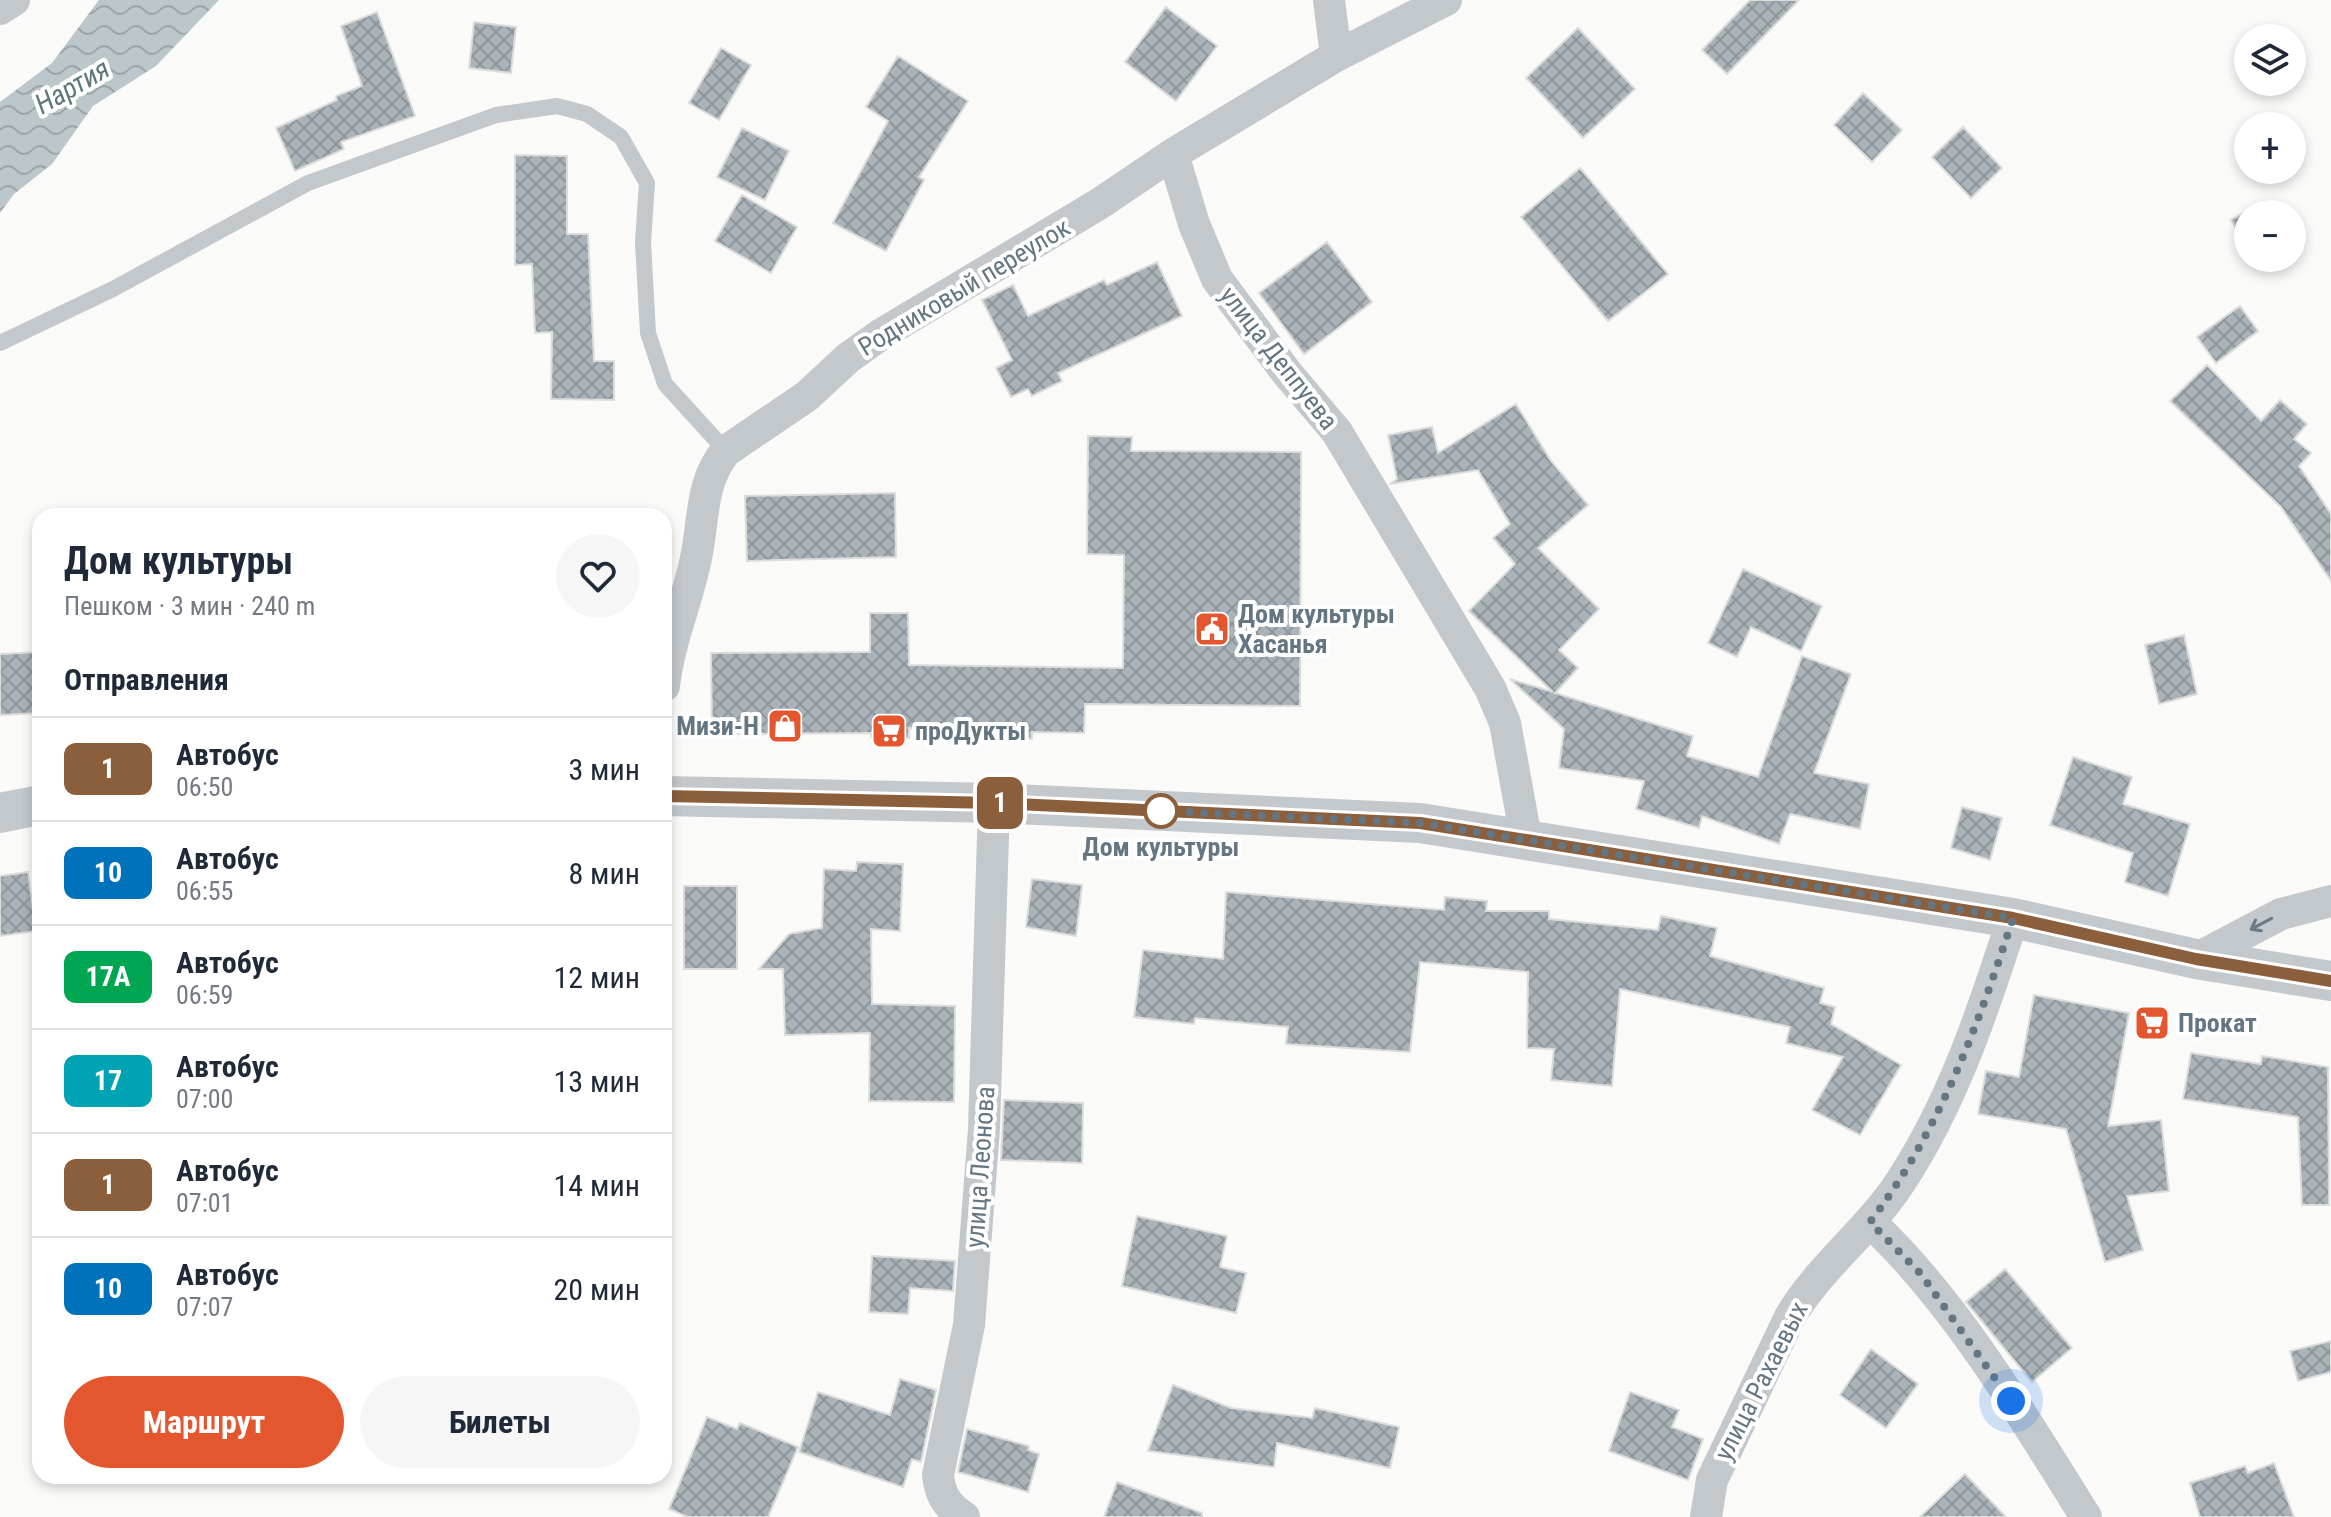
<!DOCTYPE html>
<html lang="ru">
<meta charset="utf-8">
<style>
:root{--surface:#fff;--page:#f6f6f7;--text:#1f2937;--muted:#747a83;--line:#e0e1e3;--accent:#e4572e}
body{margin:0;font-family:"Roboto Condensed",sans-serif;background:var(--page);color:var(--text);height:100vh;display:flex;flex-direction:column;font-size:30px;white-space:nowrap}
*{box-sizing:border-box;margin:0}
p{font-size:26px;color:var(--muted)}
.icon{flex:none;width:44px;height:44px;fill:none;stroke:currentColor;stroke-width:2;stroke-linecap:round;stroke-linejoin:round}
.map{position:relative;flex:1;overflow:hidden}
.panel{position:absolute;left:32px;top:508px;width:640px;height:976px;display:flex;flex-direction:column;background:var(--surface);border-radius:24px;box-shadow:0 4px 12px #0003}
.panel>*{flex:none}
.badge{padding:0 16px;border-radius:12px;font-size:28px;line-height:52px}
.fabs{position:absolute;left:2234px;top:24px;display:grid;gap:16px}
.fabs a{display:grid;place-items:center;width:72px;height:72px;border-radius:50%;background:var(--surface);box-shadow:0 4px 12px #0003;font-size:40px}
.you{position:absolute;width:40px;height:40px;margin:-20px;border:6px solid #fff;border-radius:50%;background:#1a73e8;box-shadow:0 0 0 12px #1a73e833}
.map>.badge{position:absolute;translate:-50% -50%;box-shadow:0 0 0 4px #fff}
h2{padding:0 32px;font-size:30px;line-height:72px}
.round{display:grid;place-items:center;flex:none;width:84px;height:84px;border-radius:42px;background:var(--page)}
.headline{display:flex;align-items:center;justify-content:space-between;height:136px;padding:0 32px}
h1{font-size:38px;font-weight:700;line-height:60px}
.primary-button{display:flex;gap:16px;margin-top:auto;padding:16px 32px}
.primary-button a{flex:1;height:92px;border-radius:48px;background:var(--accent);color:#fff;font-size:32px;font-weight:700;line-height:92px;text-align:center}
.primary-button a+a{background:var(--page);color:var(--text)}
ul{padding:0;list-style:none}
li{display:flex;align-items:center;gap:24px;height:104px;padding:0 32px;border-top:2px solid var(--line)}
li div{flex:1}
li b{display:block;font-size:30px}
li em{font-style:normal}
li .badge{min-width:88px;font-weight:700;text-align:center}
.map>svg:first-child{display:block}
.water{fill:url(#water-waves)}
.building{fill:url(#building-cross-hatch);stroke:#dcdcda;stroke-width:2}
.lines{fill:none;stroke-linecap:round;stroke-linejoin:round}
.service{stroke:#c3c8cc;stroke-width:16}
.minor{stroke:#c3c8cc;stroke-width:32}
.tertiary{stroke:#c3c8cc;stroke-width:40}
.oneway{stroke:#6a7a87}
.line-casing{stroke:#fff;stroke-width:18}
.line{stroke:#8b5e3c;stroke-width:12}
.walk{stroke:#657683;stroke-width:8;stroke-dasharray:0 14.4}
.stop-dot{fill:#fff;stroke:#8b5e3c;stroke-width:4}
.labels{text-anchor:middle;stroke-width:8;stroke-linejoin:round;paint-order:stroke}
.street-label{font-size:26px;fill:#657683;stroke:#fff}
.poi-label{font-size:26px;font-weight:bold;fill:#657683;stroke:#fff;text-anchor:start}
.stop-label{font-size:26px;font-weight:bold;fill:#657683;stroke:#fff}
.water-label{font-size:28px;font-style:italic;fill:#60757c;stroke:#fff}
</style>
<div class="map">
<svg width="2331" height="1517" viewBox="0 0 2331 1517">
<defs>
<pattern id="water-waves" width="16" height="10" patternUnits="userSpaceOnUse" patternTransform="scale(2)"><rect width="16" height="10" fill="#bbc7cb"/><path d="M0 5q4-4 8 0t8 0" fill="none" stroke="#9ca6aa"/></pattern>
<pattern id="building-cross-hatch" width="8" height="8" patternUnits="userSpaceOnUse" patternTransform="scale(2)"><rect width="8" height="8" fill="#aab3b9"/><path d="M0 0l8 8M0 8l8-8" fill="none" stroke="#8e969c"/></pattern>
</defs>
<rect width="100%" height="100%" fill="#fafaf8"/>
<path class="water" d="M99 0H219L156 66 93 106 52 164 14 194 0 213V102L52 63Z"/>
<path class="building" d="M1750 0H1799L1727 74 1702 50Z
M1166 7 1217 46 1176 101 1125 62Z
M377 12 415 116 341 142 344 149 295 171 276 128 337 100 336 96 362 86 341 26Z
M474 22 516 27 511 73 469 68Z
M1578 28 1635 89 1583 138 1526 78Z
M721 48 751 65 719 120 689 103Z
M898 56 968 101 919 177 924 180 886 251 833 223 888 121 866 107Z
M1863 93 1902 130 1872 162 1834 125Z
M1963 127 2002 168 1971 198 1932 157Z
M742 128 789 151 765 200 717 177Z
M515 155 567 156V234H588L594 361H614V400L551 399 552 332 535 333 532 264 515 265Z
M1580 168 1668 274 1608 321 1521 217Z
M742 195 797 227 771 273 715 241Z
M2264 201 2272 214H2248V249L2231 220Z
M1327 242 1372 302 1304 354 1259 293Z
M1157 262 1182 316 1058 373 1062 381 1032 396 1028 389 1011 397 996 368 1012 360 982 300 1013 285 1028 316 1104 280 1107 285Z
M2240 306 2258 331 2216 363 2197 337Z
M2207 365 2261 421 2280 400 2307 424 2294 439 2311 453 2299 466 2331 514V581L2281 507 2170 401Z
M1516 404 1551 461 1588 505 1538 548 1599 609 1559 650 1578 668 1555 693 1693 736 1687 756 1758 777 1802 656 1851 674 1814 773 1869 784 1860 829 1790 814 1779 844 1702 816 1699 828 1636 809 1644 781 1559 768 1564 729 1510 679 1553 692 1469 611 1515 564 1493 538 1510 524 1478 470 1390 484 1397 479 1388 435 1432 427 1438 453Z
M1088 436 1132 437 1131 451 1301 452 1300 706 1085 704 1084 733 1032 732V739L982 738 983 730 909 728V738L871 737V733L712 734 711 653 870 652V613H908L909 665 1123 668 1124 555 1087 554Z
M895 493 896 557 747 561 745 496Z
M1743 569 1822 606 1801 651 1751 627 1737 657 1708 643Z
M2184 635 2197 694 2159 704 2145 645Z
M40 652V713L0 715V654Z
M2073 757 2132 777 2123 804 2190 824 2168 896 2125 882 2133 853 2050 825Z
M1962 807 2002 818 1990 860 1951 848Z
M857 862 903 864 900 931 871 929 872 1004 955 1006 954 1102 869 1101 870 1033 785 1035 783 969H759L789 934 822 928 824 869 856 871Z
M28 872 36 931 0 936V876Z
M1032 879 1082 885 1076 936 1026 927Z
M684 886H737V969H684Z
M1226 892 1444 910 1445 897 1487 901 1486 911H1549V919L1658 930 1661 916 1717 928 1710 956 1824 988 1820 1003 1835 1007 1831 1024 1901 1065 1860 1135 1812 1110 1843 1057 1786 1043 1790 1027 1620 989 1612 1086 1551 1080 1554 1049 1527 1048 1528 972 1420 962 1410 1052 1286 1044 1288 1027 1195 1018 1194 1024 1134 1017 1143 950 1223 959Z
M2034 995 2129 1013 2108 1126 2161 1120 2169 1191 2127 1196 2143 1250 2105 1262 2066 1129 1978 1114 1986 1071 2019 1077Z
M2191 1053 2261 1064 2262 1056 2328 1067 2329 1205H2302L2298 1117 2183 1099Z
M1004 1100 1083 1103 1082 1163 1001 1160Z
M1137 1216 1227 1236 1220 1267 1246 1273 1236 1313 1122 1286Z
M872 1256 955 1261 953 1291 910 1288 908 1314 869 1312Z
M2005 1269 2072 1348 2032 1382 1966 1302Z
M2331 1341V1372L2298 1381 2290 1351Z
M1871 1349 1918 1384 1886 1428 1840 1395Z
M900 1379 936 1390 921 1462 912 1459 903 1487 799 1452 818 1392 890 1415Z
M1173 1385 1231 1408 1312 1418 1315 1408 1399 1427 1390 1468 1277 1443 1274 1467 1148 1451Z
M1630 1392 1679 1410 1672 1427 1703 1439 1688 1480 1609 1451Z
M707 1417 737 1429 740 1423 798 1447 768 1517H688L669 1509Z
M967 1429 1029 1446 1028 1450 1039 1454 1028 1492 958 1472Z
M2274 1463 2294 1517H2200L2190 1483 2245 1466 2248 1473Z
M1965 1474 2006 1517H1920Z
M1117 1482 1202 1513V1517H1104Z"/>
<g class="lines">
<path class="service" d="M0 343 113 289 308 183 496 115 557 106 587 114 621 137 647 183 643 242 648 333 665 384 726 451"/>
<path class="minor" d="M1329 0 1336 56
M1446 0 1336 56 1173 154 1194 224 1217 279 1287 373 1337 432 1490 688 1505 723 1526 838
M0 9 14 0
M664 686C669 642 687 602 696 558 704 521 700 482 726 451L807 396 848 358 880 335 1099 204 1173 154
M2196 959 2281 914 2331 901
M1870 1222C1955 1301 2024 1418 2086 1517
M964 1517C947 1506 940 1495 938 1475L969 1325 984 1129 994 803
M1706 1517 1712 1480 1790 1317C1819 1267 1869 1231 1901 1181 1953 1102 1984 1008 2013 918"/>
<path class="tertiary" d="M664 796 994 803 1420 823 2013 918 2196 959 2331 981
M0 813 40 805"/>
</g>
<defs><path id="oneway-shaft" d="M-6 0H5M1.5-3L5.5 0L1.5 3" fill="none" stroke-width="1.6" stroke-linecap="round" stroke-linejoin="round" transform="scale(2)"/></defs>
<use class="oneway" href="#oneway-shaft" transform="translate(2261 924) rotate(152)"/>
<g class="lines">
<defs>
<path id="line" d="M664 796 994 803 1420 823 2013 918 2196 959 2331 981"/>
</defs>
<use href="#line" class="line-casing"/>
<use href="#line" class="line"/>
<path class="walk" d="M1161 811 1420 823 2013 918C1978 1026 1939 1132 1870 1222L1921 1274 2011 1401"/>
</g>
<defs>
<symbol id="civic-square" viewBox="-11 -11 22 22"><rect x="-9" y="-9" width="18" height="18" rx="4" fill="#e4572e" stroke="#fff"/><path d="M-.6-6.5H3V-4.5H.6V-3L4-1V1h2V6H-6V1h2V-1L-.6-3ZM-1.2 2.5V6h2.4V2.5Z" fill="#fff"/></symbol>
<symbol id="shop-square" viewBox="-11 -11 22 22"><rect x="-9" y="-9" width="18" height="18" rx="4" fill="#e4572e" stroke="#fff"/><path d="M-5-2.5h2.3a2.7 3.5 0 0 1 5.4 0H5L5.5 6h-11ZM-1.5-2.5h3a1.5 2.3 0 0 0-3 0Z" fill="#fff"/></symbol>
<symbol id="supermarket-square" viewBox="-11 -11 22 22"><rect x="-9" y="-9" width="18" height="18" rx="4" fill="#e4572e" stroke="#fff"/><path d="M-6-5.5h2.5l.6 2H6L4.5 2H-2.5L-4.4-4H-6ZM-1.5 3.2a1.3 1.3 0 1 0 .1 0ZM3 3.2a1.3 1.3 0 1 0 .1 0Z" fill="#fff"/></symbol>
</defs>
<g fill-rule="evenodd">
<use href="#civic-square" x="1192" y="609" width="40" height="40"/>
<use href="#shop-square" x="765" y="706" width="40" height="40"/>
<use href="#supermarket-square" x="869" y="711" width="40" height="40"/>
<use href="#supermarket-square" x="2132" y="1003" width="40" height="40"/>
</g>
<circle class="stop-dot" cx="1161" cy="811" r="16"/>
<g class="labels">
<g class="street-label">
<text transform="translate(964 287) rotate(-31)" y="9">Родниковый переулок</text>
<text transform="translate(1279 358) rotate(52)" y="9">улица Деппуева</text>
<text transform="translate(980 1167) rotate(-86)" y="9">улица Леонова</text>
<text transform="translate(1761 1381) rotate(-63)" y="9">улица Рахаевых</text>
</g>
<g class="poi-label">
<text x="1238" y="623">Дом культуры<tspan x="1238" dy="30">Хасанья</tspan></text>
<text x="759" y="735" text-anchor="end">Мизи-Н</text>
<text x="915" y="740">проДукты</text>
<text x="2178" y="1032">Прокат</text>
</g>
<g class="stop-label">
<text x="1161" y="856">Дом культуры</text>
</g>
<g class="water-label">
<text transform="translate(72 86) rotate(-30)" y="10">Нартия</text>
</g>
</g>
</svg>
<div class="fabs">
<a><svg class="icon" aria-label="layers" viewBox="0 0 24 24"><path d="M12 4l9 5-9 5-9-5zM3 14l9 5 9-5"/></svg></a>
<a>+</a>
<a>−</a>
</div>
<div class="you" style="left:2011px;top:1401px"></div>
<b class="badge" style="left:1000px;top:803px;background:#8b5e3c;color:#fff">1</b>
<section class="panel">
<div class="headline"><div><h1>Дом культуры</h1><p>Пешком · 3 мин · 240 m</p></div><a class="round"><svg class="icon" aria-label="heart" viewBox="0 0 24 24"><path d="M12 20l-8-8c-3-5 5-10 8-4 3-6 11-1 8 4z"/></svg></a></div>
<h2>Отправления</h2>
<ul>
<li><span class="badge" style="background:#8b5e3c;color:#fff">1</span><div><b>Автобус</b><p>06:50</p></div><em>3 мин</em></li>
<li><span class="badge" style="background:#0072bc;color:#fff">10</span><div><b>Автобус</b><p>06:55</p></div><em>8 мин</em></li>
<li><span class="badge" style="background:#00a651;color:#fff">17А</span><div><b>Автобус</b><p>06:59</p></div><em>12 мин</em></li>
<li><span class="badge" style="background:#00a3b4;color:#fff">17</span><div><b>Автобус</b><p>07:00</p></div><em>13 мин</em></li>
<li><span class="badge" style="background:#8b5e3c;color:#fff">1</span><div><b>Автобус</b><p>07:01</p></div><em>14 мин</em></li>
<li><span class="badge" style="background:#0072bc;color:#fff">10</span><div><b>Автобус</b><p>07:07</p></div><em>20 мин</em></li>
</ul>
<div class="primary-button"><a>Маршрут</a><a>Билеты</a></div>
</section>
</div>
